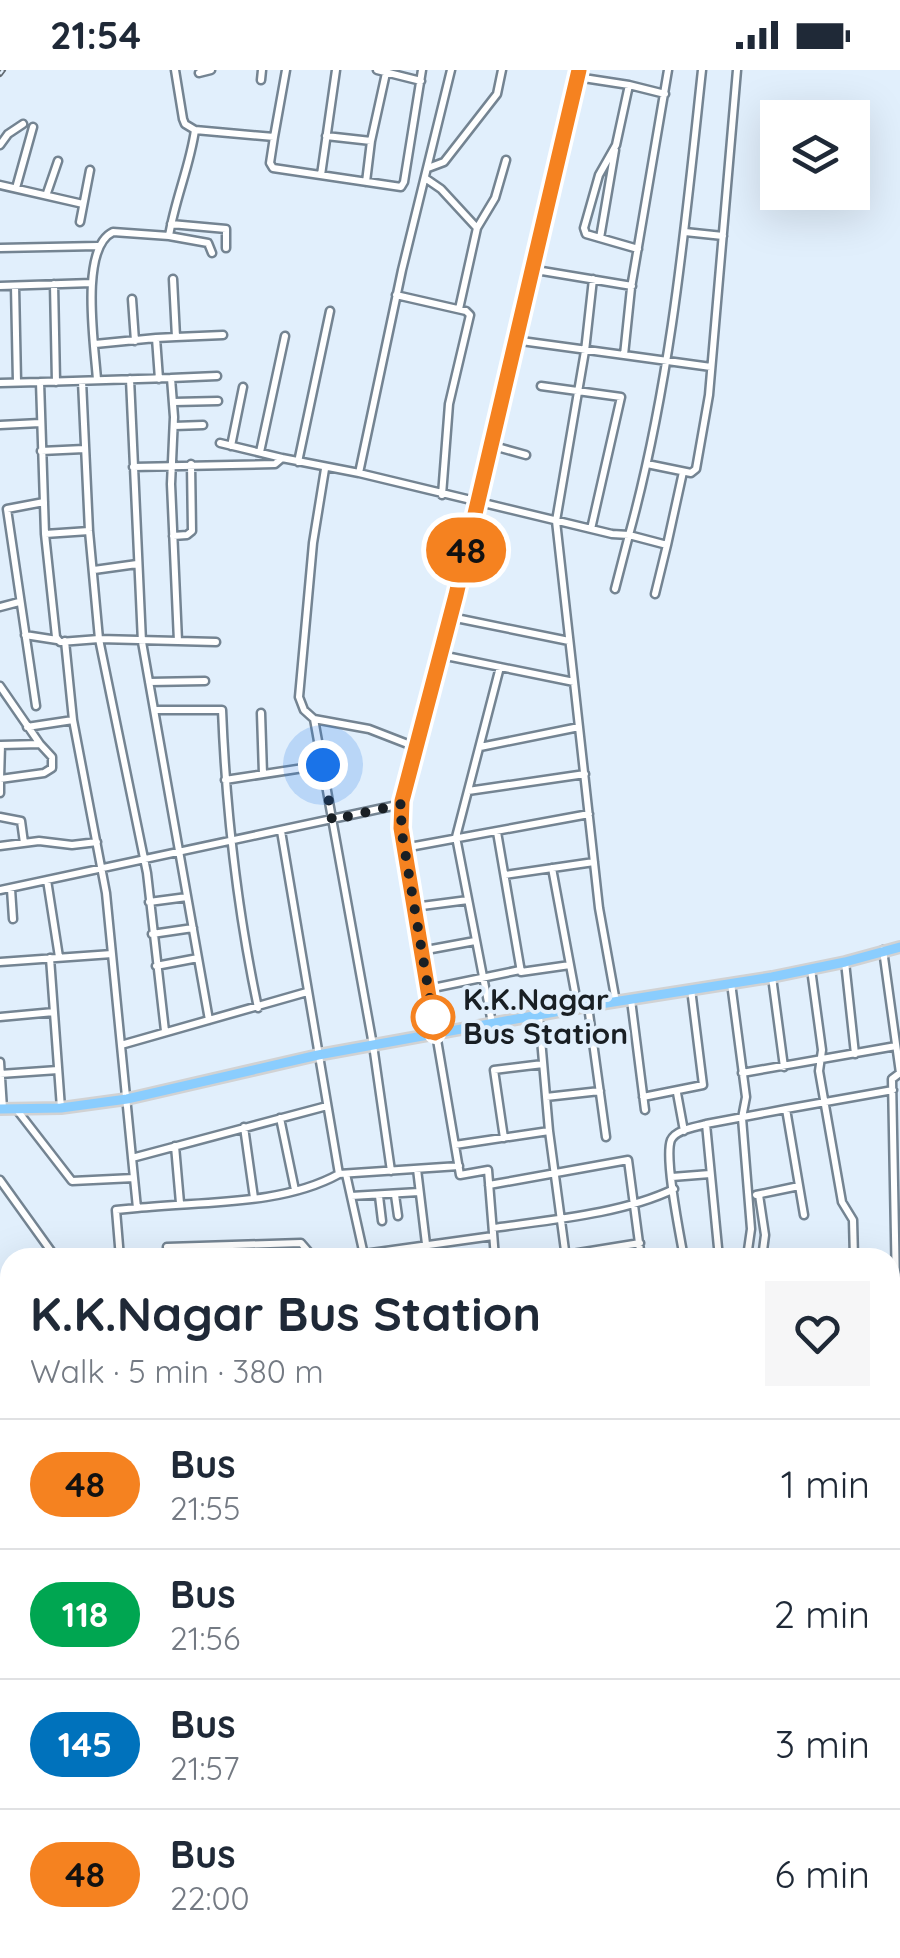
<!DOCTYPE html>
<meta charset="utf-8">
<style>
:root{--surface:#fff;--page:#f6f6f7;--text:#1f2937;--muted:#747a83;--line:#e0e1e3}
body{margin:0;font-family:Quicksand,sans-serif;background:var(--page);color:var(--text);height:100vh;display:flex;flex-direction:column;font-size:38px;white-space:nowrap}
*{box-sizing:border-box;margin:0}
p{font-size:32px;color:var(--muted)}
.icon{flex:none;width:55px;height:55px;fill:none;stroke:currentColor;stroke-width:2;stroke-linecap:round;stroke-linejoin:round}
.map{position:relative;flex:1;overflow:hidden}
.details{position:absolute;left:0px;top:1178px;width:900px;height:712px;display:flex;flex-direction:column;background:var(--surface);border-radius:30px 30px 0 0;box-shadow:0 10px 40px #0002}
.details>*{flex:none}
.badge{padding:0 20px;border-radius:32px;font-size:35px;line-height:65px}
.controls{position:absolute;left:760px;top:30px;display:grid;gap:20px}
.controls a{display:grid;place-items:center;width:110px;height:110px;border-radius:0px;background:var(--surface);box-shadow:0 10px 40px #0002;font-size:50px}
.you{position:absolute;width:50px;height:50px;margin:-25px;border:8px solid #fff;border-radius:50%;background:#1a73e8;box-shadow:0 0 0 15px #1a73e833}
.map>.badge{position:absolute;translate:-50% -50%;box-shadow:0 0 0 5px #fff}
.round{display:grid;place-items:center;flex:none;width:105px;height:105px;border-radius:0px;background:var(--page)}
.headline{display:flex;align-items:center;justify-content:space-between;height:170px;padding:0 30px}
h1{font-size:48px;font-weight:700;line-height:75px}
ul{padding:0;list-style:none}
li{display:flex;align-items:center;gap:30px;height:130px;padding:0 30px;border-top:2px solid var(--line)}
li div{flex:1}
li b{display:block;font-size:38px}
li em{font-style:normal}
li .badge{min-width:110px;font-weight:700;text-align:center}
.status{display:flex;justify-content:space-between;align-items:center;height:70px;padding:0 50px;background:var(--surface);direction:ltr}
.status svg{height:28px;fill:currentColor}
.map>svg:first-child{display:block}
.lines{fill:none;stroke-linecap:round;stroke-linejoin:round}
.minor-casing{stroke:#748492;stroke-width:11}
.major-casing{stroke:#d1d2d3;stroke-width:14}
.minor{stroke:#fff;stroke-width:6}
.major{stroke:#8acdfe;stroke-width:9}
.rail-casing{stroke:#626a72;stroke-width:6}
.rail{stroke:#e1effc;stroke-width:2.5;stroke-dasharray:8;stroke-linecap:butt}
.line-casing{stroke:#fff;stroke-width:22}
.line{stroke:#f58220;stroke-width:15}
.walk{stroke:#191f24;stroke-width:10;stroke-dasharray:0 18}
.stop-dot{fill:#fff;stroke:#f58220;stroke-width:5}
.labels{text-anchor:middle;stroke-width:8;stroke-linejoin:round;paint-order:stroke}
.stop-label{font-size:30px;font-weight:bold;fill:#191f24;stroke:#e1effc;text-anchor:start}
</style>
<div class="status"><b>21:54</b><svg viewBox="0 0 49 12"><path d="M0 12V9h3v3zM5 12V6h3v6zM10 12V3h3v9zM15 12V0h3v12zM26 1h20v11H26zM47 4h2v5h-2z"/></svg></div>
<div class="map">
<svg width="900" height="1888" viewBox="0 0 900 1888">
<rect width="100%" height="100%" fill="#e1effc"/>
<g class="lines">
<defs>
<path id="minor" d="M175 0 183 49 185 54 195 60
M377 0 421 11
M668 0 631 218 624 285 711 297
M199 3 211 0
M577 7 629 15
M261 10 262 0
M326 66 371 71 386 3
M274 67 270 93 273 98 401 117 404 112 422 0
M0 75 8 64 23 54
M428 98 444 92 497 24 502 0
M321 105 336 0
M425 108 441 119 477 158
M366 112 371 71
M0 115 83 134
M16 118 33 57
M47 123 58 91
M80 152 90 100
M171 154 226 159V178
M685 162 723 166
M169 166 208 173 212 183
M600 168 615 80
M0 178 98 176
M638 179 586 164 584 158 599 105 616 75 629 15 665 24
M530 199 632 216
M54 214 56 312
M0 216 92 213
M15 216 17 312
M396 225 466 241 470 245 449 334 442 425
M132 229 135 271
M459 239 477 158 495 128 506 90
M176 267 223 265
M156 268 176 267 173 209
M514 270 624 285
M95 274 156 268 159 309
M171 308 174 347 171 414 178 571 99 569 60 572 56 567 45 464 40 312Z
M171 308 217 306
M130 309 142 572 209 950
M97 310C95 277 79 178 113 162L169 166C175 129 190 96 195 60L274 67 286 0
M82 311 89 461 99 569 147 803 165 961
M0 313 40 312
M541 316 621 327 591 459
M174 332 218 331
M0 355 40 353
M174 356 203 355
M220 373 282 388
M490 375 526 385
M231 376 243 317
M41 381 84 379
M260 382 285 266
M298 392 330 241
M647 394 691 403 696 399 709 325 737 0
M133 397 275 394 282 388 359 403 612 464 629 465C671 312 685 157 702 0
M325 399 313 473 299 627 304 640 314 649 369 659 418 678
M359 403 402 200 451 0
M45 464 89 461
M173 466 187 465 192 461 191 394
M94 500 137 494
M615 519 629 465 667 475 683 402
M655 524 667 475
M0 537 19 532
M451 547 569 571
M25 565 57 570
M65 571 73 650 106 823 134 1108 137 1138 116 1140 120 1188
M178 571 216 572
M441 585 574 612 599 838 616 932
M149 612 205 611
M574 612 556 451 585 281 593 209
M0 616 40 674
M36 636 7 439 44 432
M155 640H222C226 740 237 839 258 938
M261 643 263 704
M314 649 373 975 391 1101
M27 657 73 650
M0 675H1L40 674 52 687V698L44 703 0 709 1 675
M480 677 579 657
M225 710 323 695
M468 721 585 704
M0 723V709
M0 747 21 751 24 773
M281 761 339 1104 459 1096
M497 762 521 902 570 895
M0 776 39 771 72 775 97 772
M404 778 589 744
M552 798 578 938
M505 805 594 792
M47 810 59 887
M11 819 13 849
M0 820 402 734
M149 832 187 827
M414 837 468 830
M152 864 193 858
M883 880 900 1003 892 1009 896 1218 890 1437
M421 881 475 871
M50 888 61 1038
M0 892 112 884
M845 892 855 984
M156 896 198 888
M811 899 822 980 819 1001 842 1132 853 1150 854 1188
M772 907 784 997
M731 913 746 1027 742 1048 751 1159 747 1187 755 1188
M428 919 520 900
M631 930 645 1040
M588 936 606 1067
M539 946 549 1061 566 1188
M0 947 54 942
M492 953 456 767 500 597
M121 975 307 922
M0 992 3 1039
M742 1003 896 976
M0 1004 58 1000
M677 1023 684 1061
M546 1027 600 1021
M643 1027 703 1015 691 919
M17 1040 72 1111 134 1108
M280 1048 295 1120
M244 1057 254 1128
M504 1068 494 1000 543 994
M455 1075 549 1061
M175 1076 180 1133
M132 1088 327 1036
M417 1099 426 1174
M346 1104 364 1185
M672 1107 710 1104
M0 1110 56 1188
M489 1115 628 1090 641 1188
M395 1125 398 1146
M756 1125 799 1116
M759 1125 765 1165 762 1188
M351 1126 419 1122
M379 1126 382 1151
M137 1138C201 1131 281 1136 339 1104
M804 1145 786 1039 893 1020
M493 1158C549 1150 622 1144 674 1119
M364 1184 493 1166
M566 1185 640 1173
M168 1188 167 1177 301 1173 314 1188
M495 1188 488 1100 460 1105 401 758V742L462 504 579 0
M684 1188C680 1165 664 1088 671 1070 676 1059 697 1057 706 1054
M719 1188 706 1054 786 1039
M788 1188H790
M0 1236 10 1229
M0 1284 10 1299
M0 1310 10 1305
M890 1346 900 1347
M8 1358 10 1339
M0 1431 10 1358
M0 1443 10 1447
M890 1526 900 1527
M0 1529 10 1528
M0 1549 10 1548
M0 1567 10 1568
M890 1569H900
M890 1596 900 1597
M0 1599 1 1632
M890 1624H900
M890 1652H900
M890 1677 900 1678
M890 1694 900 1713
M0 1709 10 1705
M0 1733 10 1729
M890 1752 900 1770
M890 1811 900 1829
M0 1835 10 1834
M890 1873 898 1888
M0 1874 10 1873
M260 1880V1888
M302 1880V1888
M500 1880 507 1888
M551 1880 556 1888
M607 1880 612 1888
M657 1880 663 1888
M779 1880 814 1888H834
M863 1880 867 1888
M879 1880 883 1888
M57 1888 58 1880
M131 1888V1880
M172 1888 173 1880
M213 1888 214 1880
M329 1888V1880
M403 1888V1880
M520 1888 529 1880
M699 1888 700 1880
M736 1888 740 1880"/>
<path id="major" d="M0 1039 61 1038 127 1029 318 985 588 936 772 907 845 892 900 877"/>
</defs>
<use href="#minor" class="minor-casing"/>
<use href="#major" class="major-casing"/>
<use href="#minor" class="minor"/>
<use href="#major" class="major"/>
<defs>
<path id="rail" d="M0 4 3 0"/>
</defs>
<use href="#rail" class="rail-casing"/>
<use href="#rail" class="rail"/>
</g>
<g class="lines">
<defs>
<path id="line" d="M435 963 401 758 402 731 456 525 579 0"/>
</defs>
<use href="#line" class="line-casing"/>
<use href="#line" class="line"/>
<path class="walk" d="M323 695 332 750 402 734 401 758 433 947"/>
</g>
<circle class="stop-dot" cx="433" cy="947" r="20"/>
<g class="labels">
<g class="stop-label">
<text x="463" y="940">K.K.Nagar<tspan x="463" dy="34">Bus Station</tspan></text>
</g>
</g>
</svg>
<div class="controls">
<a><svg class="icon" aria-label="layers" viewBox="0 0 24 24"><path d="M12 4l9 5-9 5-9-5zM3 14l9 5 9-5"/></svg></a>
</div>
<div class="you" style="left:323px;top:695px"></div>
<b class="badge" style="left:466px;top:480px;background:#f58220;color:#111">48</b>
<section class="details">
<div class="headline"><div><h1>K.K.Nagar Bus Station</h1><p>Walk · 5 min · 380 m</p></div><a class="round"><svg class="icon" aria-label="heart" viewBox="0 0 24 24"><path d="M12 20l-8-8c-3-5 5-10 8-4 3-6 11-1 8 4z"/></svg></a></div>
<ul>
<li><span class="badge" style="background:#f58220;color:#111">48</span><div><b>Bus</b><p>21:55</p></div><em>1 min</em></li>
<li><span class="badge" style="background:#00a651;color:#fff">118</span><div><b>Bus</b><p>21:56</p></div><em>2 min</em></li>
<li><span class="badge" style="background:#0072bc;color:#fff">145</span><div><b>Bus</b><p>21:57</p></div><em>3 min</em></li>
<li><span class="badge" style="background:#f58220;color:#111">48</span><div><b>Bus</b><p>22:00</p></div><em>6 min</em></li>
</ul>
</section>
</div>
